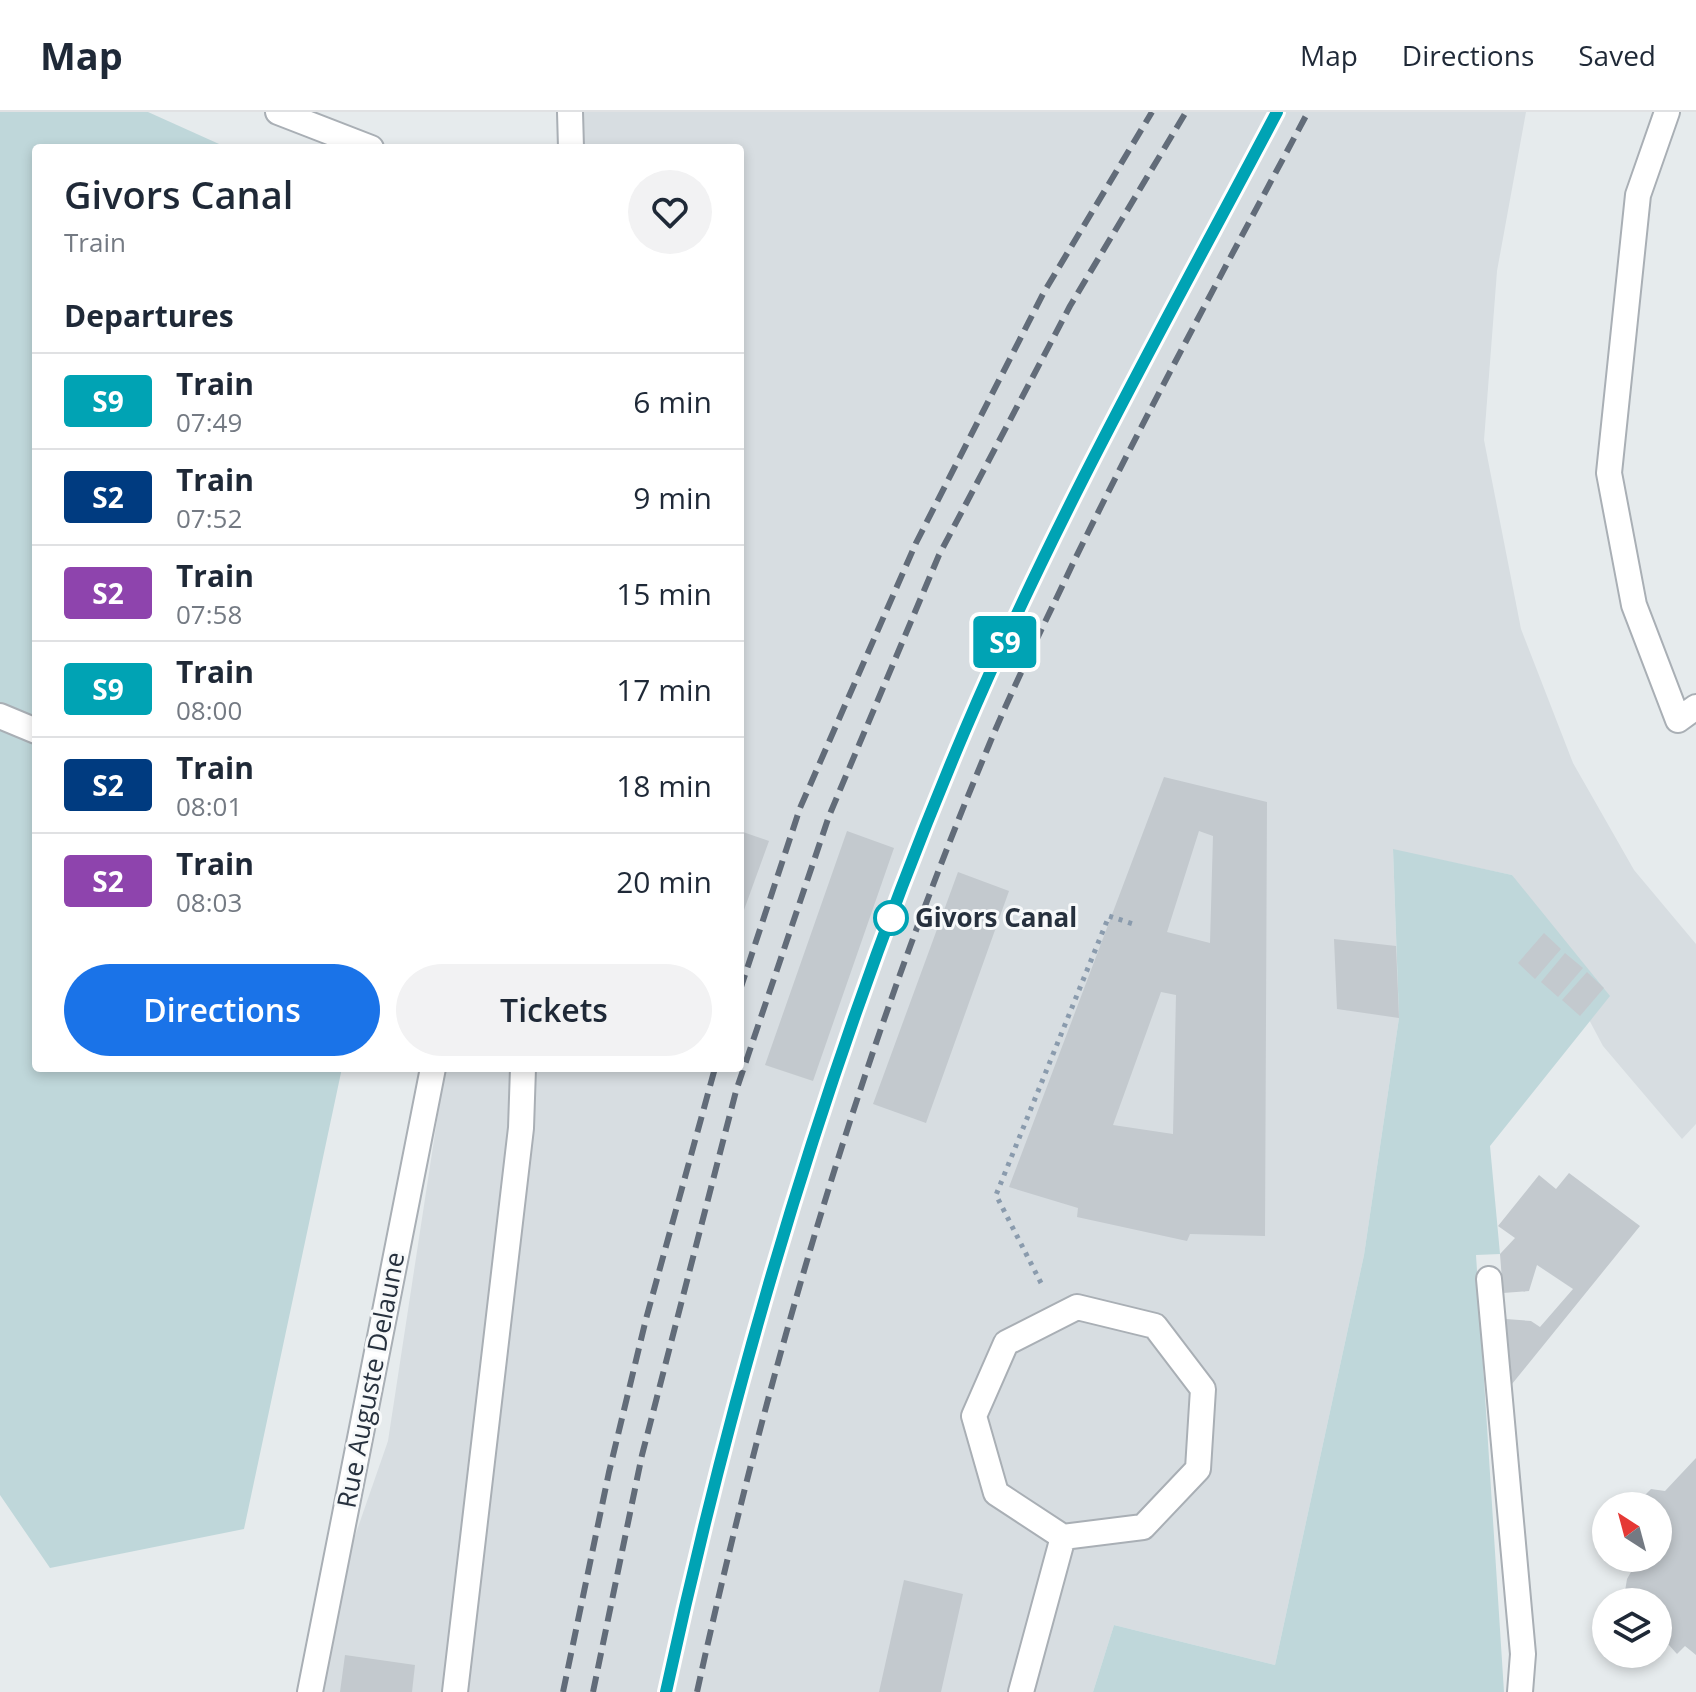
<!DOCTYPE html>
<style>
:root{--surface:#fff;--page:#f2f2f3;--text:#1f2937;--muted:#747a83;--line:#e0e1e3;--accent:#1a73e8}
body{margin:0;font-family:"Open Sans",sans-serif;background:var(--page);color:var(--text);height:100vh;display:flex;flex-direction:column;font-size:30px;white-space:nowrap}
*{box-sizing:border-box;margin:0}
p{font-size:26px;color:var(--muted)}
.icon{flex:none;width:44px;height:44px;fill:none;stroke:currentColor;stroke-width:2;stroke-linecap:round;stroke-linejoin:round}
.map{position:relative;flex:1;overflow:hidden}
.sheet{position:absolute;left:32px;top:32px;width:712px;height:928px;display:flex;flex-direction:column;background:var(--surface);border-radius:8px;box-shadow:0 4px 12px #0003}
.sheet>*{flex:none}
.badge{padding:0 16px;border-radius:6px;font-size:28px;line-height:52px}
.needle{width:52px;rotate:324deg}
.tools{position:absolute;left:1592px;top:1380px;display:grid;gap:16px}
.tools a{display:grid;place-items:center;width:80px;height:80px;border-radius:50%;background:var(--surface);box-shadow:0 4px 12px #0003;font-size:40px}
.map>.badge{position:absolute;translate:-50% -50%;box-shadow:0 0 0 4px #fff}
h2{padding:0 32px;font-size:30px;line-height:72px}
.round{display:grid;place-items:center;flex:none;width:84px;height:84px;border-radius:42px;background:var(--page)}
.overview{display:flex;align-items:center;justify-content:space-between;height:136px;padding:0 32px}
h1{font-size:38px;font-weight:600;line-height:60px}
.primary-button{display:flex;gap:16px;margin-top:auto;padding:16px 32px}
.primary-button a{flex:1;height:92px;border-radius:48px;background:var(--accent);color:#fff;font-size:32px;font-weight:600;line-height:92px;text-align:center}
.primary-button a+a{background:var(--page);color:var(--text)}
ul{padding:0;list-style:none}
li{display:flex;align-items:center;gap:24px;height:96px;padding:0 32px;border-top:2px solid var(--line)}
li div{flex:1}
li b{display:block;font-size:30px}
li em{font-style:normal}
li .badge{min-width:88px;font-weight:700;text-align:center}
header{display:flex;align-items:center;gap:48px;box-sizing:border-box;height:112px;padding:0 40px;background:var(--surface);border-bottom:2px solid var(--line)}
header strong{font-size:38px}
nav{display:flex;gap:44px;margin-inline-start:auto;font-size:28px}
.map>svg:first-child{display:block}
.built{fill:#d7dde1}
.green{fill:#bfd7da}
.building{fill:#c3c9ce;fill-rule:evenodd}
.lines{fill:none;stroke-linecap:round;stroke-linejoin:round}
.minor-casing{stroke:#a9afb5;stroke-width:28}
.path{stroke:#8a9bad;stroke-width:5;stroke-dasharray:4 6;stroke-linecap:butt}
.minor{stroke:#fff;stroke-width:24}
.rail{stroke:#626c79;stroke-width:6;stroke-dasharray:16 8;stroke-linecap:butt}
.line-casing{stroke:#fff;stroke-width:18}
.line{stroke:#00a3b4;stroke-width:12}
.stop-dot{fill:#fff;stroke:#00a3b4;stroke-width:4}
.labels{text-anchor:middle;stroke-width:6;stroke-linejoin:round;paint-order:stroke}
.stop-label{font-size:26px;font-weight:bold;fill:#27313e;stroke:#f7f9fa;text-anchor:start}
.street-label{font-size:26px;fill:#27313e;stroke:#f7f9fa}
</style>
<header>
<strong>Map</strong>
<nav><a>Map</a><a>Directions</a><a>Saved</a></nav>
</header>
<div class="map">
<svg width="1696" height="1580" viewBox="0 0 1696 1580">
<rect width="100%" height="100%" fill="#e6ebed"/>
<path class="built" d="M577 0H1526L1497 159 1484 328 1521 517 1573 651 1634 758 1696 832V1012L1682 1027 1603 934 1512 763 1393 738 1399 906 1364 1143 1275 1553 1114 1513 1093 1580H309L315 1539 388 1329 445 956H740V36H576Z"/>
<path class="green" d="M0 0H148L228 36H36V956H342L244 1417 50 1456 0 1383Z
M1393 737 1512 763 1610 884 1490 1034 1500 1142 1476 1143 1504 1580H1093L1114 1513 1275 1553 1364 1143 1399 906Z"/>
<path class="building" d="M1164 665 1267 690 1265 1124 1190 1122 1187 1129 1077 1105 1078 1096 1009 1075ZM1199 719 1213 724 1210 831 1167 820ZM1161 880 1176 883 1173 1022 1113 1013Z
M740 719 769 729 740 809Z
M847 719 894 736 813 969 765 953Z
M958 760 1009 779 926 1011 873 992Z
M1544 821 1561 837 1535 867 1518 851Z
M1334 827 1396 834 1399 906 1337 897Z
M1565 841 1583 856 1558 885 1541 870Z
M1587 860 1604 876 1580 904 1562 888Z
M1569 1061 1640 1114 1512 1272 1506 1207 1531 1209 1540 1215 1573 1177 1537 1153 1529 1179 1503 1181 1500 1142 1515 1126 1498 1114 1539 1063 1556 1077Z
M1696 1346V1543L1685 1534 1677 1542 1668 1532 1658 1543V1490H1624V1485L1627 1467 1639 1446H1658V1394H1642V1386L1651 1377 1665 1379Z
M904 1468 963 1482 941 1580H879Z
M345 1543 415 1553 412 1580H340Z"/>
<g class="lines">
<defs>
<path id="minor" d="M278 0 371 36
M570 0 571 36
M1667 0 1638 83 1609 361 1634 493 1678 608 1696 595
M0 604 36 619
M1489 1167 1523 1542 1520 1580
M1077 1195 1155 1214 1203 1277 1198 1357 1143 1415 1063 1425 996 1381 974 1304 1006 1231Z
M310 1580 433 956
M455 1580 521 1016 523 956
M1021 1580 1063 1425"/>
</defs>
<use href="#minor" class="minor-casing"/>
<path class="path" d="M1041 1171 996 1083 1109 804 1133 812"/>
<use href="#minor" class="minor"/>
<path class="rail" d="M740 878 800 696 916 431 1044 180 1152 0
M563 1580 609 1360 646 1207 715 956
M593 1580 642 1343 736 979 829 704 939 443 1070 194 1186 0
M666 1580C739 1252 834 928 965 618 1055 406 1168 203 1277 0
M697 1580C768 1257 861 938 989 633 1015 570 1046 509 1075 447 1149 296 1229 148 1308 0"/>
</g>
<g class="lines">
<defs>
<path id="line" d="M666 1580C737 1252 834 927 965 618 1055 406 1169 204 1277 0"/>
</defs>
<use href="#line" class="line-casing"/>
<use href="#line" class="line"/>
</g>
<circle class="stop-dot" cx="891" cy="806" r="16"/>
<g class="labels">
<g class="stop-label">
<text x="915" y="815">Givors Canal</text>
</g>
<g class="street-label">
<text transform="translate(371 1268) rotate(-79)" y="9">Rue Auguste Delaune</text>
</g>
</g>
</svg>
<div class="tools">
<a><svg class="needle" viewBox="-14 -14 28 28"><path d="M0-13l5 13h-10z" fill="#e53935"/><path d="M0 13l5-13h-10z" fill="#747a83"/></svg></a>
<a><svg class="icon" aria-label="layers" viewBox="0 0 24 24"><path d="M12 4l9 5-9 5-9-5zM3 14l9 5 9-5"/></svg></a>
</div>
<b class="badge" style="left:1005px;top:530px;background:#00a3b4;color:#fff">S9</b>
<section class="sheet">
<div class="overview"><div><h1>Givors Canal</h1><p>Train</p></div><a class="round"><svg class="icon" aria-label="heart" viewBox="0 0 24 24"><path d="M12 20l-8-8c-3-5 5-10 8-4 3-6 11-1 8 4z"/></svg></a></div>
<h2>Departures</h2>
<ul>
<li><span class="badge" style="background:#00a3b4;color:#fff">S9</span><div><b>Train</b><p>07:49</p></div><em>6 min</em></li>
<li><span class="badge" style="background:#003b80;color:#fff">S2</span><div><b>Train</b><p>07:52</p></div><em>9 min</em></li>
<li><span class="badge" style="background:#8e44ad;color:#fff">S2</span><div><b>Train</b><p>07:58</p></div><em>15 min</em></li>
<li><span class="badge" style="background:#00a3b4;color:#fff">S9</span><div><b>Train</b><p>08:00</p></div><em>17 min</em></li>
<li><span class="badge" style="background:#003b80;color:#fff">S2</span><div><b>Train</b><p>08:01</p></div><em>18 min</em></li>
<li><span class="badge" style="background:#8e44ad;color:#fff">S2</span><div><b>Train</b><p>08:03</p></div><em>20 min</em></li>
</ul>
<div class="primary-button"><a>Directions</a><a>Tickets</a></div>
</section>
</div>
